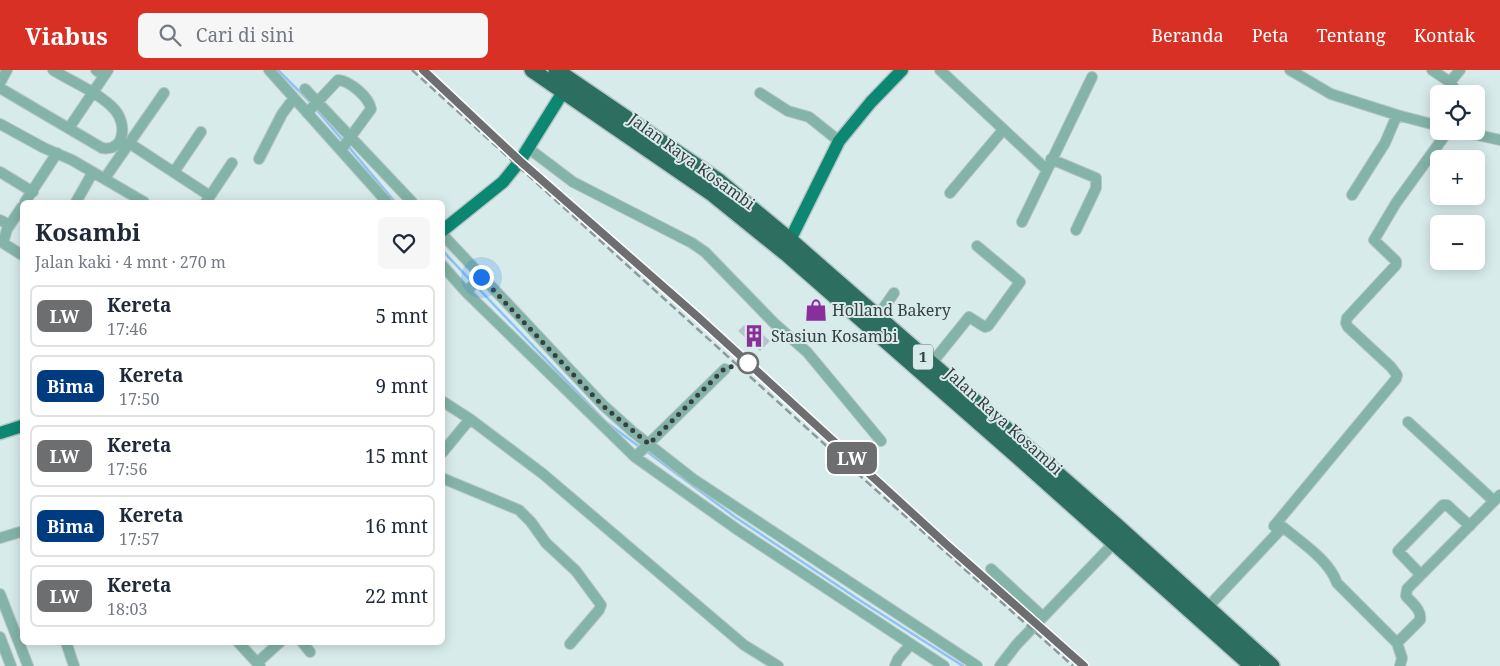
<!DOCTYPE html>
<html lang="id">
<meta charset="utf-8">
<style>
:root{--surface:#fff;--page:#f6f6f7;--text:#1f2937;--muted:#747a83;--line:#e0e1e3;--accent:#d93025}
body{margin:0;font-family:"Noto Serif",serif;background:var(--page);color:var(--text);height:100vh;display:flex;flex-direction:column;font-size:19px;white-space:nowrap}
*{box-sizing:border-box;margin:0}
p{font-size:16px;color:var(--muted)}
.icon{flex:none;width:28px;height:28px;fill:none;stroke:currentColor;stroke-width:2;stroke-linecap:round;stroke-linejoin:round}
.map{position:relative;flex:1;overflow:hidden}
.drawer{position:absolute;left:20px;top:130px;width:425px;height:445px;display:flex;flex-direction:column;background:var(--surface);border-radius:8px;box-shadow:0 2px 12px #0003}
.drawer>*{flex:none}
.badge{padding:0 10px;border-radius:8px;font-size:18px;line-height:32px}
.buttons{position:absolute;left:1430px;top:15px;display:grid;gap:10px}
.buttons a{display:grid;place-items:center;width:55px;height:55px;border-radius:8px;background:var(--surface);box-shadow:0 2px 12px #0003;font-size:25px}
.you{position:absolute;width:25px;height:25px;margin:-12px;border:4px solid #fff;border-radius:50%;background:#1a73e8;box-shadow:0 0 0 8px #1a73e833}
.map>.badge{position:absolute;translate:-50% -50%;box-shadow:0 0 0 2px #fff}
.round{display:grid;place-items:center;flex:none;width:52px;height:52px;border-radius:8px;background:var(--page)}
.headline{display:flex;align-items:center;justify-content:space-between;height:85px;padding:0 15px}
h1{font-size:24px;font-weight:700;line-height:38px}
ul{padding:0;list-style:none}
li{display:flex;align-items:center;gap:15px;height:62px;margin:0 10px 8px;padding:0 5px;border:2px solid var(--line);border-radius:8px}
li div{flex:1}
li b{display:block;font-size:19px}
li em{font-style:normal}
li .badge{min-width:55px;font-weight:700;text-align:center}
header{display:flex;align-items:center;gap:30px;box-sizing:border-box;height:70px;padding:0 25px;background:var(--accent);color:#fff}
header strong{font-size:24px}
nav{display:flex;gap:28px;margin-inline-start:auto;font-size:18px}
.search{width:350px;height:45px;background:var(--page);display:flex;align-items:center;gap:12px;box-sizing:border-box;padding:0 18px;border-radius:8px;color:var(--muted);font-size:19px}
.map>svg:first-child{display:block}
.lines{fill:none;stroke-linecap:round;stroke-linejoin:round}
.stream{stroke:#8bc2f8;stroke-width:2.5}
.building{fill:#b5c4cb}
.minor-casing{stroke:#b5c5c5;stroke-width:12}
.major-casing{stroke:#b5c5c5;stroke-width:15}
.highway-casing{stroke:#b5c5c5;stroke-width:18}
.minor{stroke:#84b4a7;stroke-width:10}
.major{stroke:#0b8772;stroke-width:12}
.highway{stroke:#2c6f60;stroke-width:15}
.rail{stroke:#8b9999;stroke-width:2.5;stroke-dasharray:8 4;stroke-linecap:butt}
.line-casing{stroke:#fff;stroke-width:11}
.line{stroke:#6d6e70;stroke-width:8}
.walk{stroke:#373f3f;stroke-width:5;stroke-dasharray:0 9}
.stop-dot{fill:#fff;stroke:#6d6e70;stroke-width:2.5}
.labels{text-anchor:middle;stroke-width:4;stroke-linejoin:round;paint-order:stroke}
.shield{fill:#d8ebeb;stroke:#677373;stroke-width:1}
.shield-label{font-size:15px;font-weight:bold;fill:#373f3f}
.street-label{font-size:16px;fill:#373f3f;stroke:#d8ebeb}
.poi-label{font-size:16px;fill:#373f3f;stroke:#d8ebeb;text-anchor:start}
</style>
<header>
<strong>Viabus</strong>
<div class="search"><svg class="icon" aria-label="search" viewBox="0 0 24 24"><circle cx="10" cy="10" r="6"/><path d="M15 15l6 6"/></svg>Cari di sini</div>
<nav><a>Beranda</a><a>Peta</a><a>Tentang</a><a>Kontak</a></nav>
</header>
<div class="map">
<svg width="1500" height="596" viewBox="0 0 1500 596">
<rect width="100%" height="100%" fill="#d8ebeb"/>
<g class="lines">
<path class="stream" d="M278 0 312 34
M315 38 344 72
M348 76 395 132
M442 180 472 212
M476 216 606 352 641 378
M646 381 735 447 864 533 963 596"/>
</g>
<path class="building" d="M744 255 750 261 754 257 770 271 760 281 738 261Z"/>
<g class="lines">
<defs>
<path id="minor" d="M96 0 104 6 108 0
M269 0 387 132
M940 0 1046 99
M1290 0 1331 24 1397 45 1439 56
M1432 0 1450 12 1458 24
M1450 12 1460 0
M0 13 7 0
M0 18 102 78C125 82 127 54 115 40 100 23 72 12 53 0
M305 19 412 132
M760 23 788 41 809 47 839 71
M307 43 338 10C350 11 369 27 371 39L341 80
M0 54 44 78 72 90 144 132
M69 58 104 6
M1460 61 1500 70
M129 73 210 126
M528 78 573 112 692 173 705 182 774 253 807 282 881 371
M259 89 282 44 294 28
M1051 89 1096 108V118L1076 160
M0 102 33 122
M174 102 201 62
M105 108 164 23
M950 123 1003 60
M1352 125 1385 73 1397 45
M25 132 57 83
M76 132 93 102
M206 132 232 93
M22 137 7 159 3 173 22 185
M0 150 10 155
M1022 152 1092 7
M442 164 603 335 633 362 693 409 977 596
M442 195 466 222 635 387 738 460 944 596
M466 222 481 207
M877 247 894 223
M931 294 969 247 985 257 988 256 1020 212 977 176
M442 331 470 349 543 404 744 575 778 596
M1408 352 1494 431
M442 383 470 349
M635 387 725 299
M442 408 519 440 531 452 546 473 576 501 601 535 599 540 570 574
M1274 456 1396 309 1397 305 1391 297 1348 257 1346 253 1347 248 1396 195V191L1374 170 1396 133 1448 61
M0 468 20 462H22
M991 499 1043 547
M1420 504 1398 481 1443 435H1447L1470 456
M0 524 28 596
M1207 538 1283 457C1302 473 1329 490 1337 513L1397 573
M0 567 11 596
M66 572 74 596
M238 572 260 596
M302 572 310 582
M257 593 280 572
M895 596 898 589 911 574
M1000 596 1017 574 1114 473
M1400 596 1402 588 1397 573 1420 550C1422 540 1412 533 1406 526L1407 519 1500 425"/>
<path id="major" d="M442 161 503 112 520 91 563 22
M790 170 839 71 871 32 902 0
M0 363 22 356"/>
<path id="highway" d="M532 0 711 123 789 186 1009 379 1252 596
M556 0 719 111 790 170 1116 455 1272 596"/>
</defs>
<use href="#minor" class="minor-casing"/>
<use href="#major" class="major-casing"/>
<use href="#highway" class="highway-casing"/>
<use href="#minor" class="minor"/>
<use href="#major" class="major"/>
<use href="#highway" class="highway"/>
<path class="rail" d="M412 0 821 371 1073 596
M595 157 698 247 892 424"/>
</g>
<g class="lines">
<defs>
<path id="line" d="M423 0 520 91 698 247 947 475 1084 596"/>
</defs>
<use href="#line" class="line-casing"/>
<use href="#line" class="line"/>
<path class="walk" d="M481 207 602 335 649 374 725 298 748 293"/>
</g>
<defs>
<symbol id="shop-bare" viewBox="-9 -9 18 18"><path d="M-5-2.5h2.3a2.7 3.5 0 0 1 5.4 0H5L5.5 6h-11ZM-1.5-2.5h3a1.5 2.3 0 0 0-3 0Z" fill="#892f9b" stroke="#d8ebeb" stroke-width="2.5" paint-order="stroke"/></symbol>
<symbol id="building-bare" viewBox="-9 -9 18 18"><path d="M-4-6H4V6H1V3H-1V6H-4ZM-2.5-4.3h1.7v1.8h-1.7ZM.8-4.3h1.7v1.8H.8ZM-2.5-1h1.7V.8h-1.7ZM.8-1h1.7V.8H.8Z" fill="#892f9b" stroke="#d8ebeb" stroke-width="2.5" paint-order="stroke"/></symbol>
</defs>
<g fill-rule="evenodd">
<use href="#shop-bare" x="800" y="224" width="32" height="32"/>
<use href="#building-bare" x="738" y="250" width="32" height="32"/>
</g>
<circle class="stop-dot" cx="748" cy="293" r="10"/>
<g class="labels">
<rect class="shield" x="913" y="274.5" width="20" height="25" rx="4"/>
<g class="shield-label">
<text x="923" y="292">1</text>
</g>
<g class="street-label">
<text transform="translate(692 91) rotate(36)" y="6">Jalan Raya Kosambi</text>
<text transform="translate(1004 351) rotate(42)" y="6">Jalan Raya Kosambi</text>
</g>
<g class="poi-label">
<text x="832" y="246">Holland Bakery</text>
<text x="771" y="272">Stasiun Kosambi</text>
</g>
</g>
</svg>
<div class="buttons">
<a><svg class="icon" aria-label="locate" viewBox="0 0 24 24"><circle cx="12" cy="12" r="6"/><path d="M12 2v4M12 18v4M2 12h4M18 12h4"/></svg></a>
<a>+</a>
<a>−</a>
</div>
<div class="you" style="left:481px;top:207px"></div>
<b class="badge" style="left:852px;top:388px;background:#6d6e70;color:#fff">LW</b>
<section class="drawer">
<div class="headline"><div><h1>Kosambi</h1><p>Jalan kaki · 4 mnt · 270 m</p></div><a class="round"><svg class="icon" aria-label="heart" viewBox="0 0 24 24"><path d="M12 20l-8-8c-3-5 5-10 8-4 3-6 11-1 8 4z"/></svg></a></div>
<ul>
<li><span class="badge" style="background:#6d6e70;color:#fff">LW</span><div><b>Kereta</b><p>17:46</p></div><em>5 mnt</em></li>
<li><span class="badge" style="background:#003b80;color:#fff">Bima</span><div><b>Kereta</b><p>17:50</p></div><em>9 mnt</em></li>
<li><span class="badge" style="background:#6d6e70;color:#fff">LW</span><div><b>Kereta</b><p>17:56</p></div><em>15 mnt</em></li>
<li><span class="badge" style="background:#003b80;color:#fff">Bima</span><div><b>Kereta</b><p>17:57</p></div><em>16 mnt</em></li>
<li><span class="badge" style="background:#6d6e70;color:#fff">LW</span><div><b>Kereta</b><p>18:03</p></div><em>22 mnt</em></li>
</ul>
</section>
</div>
